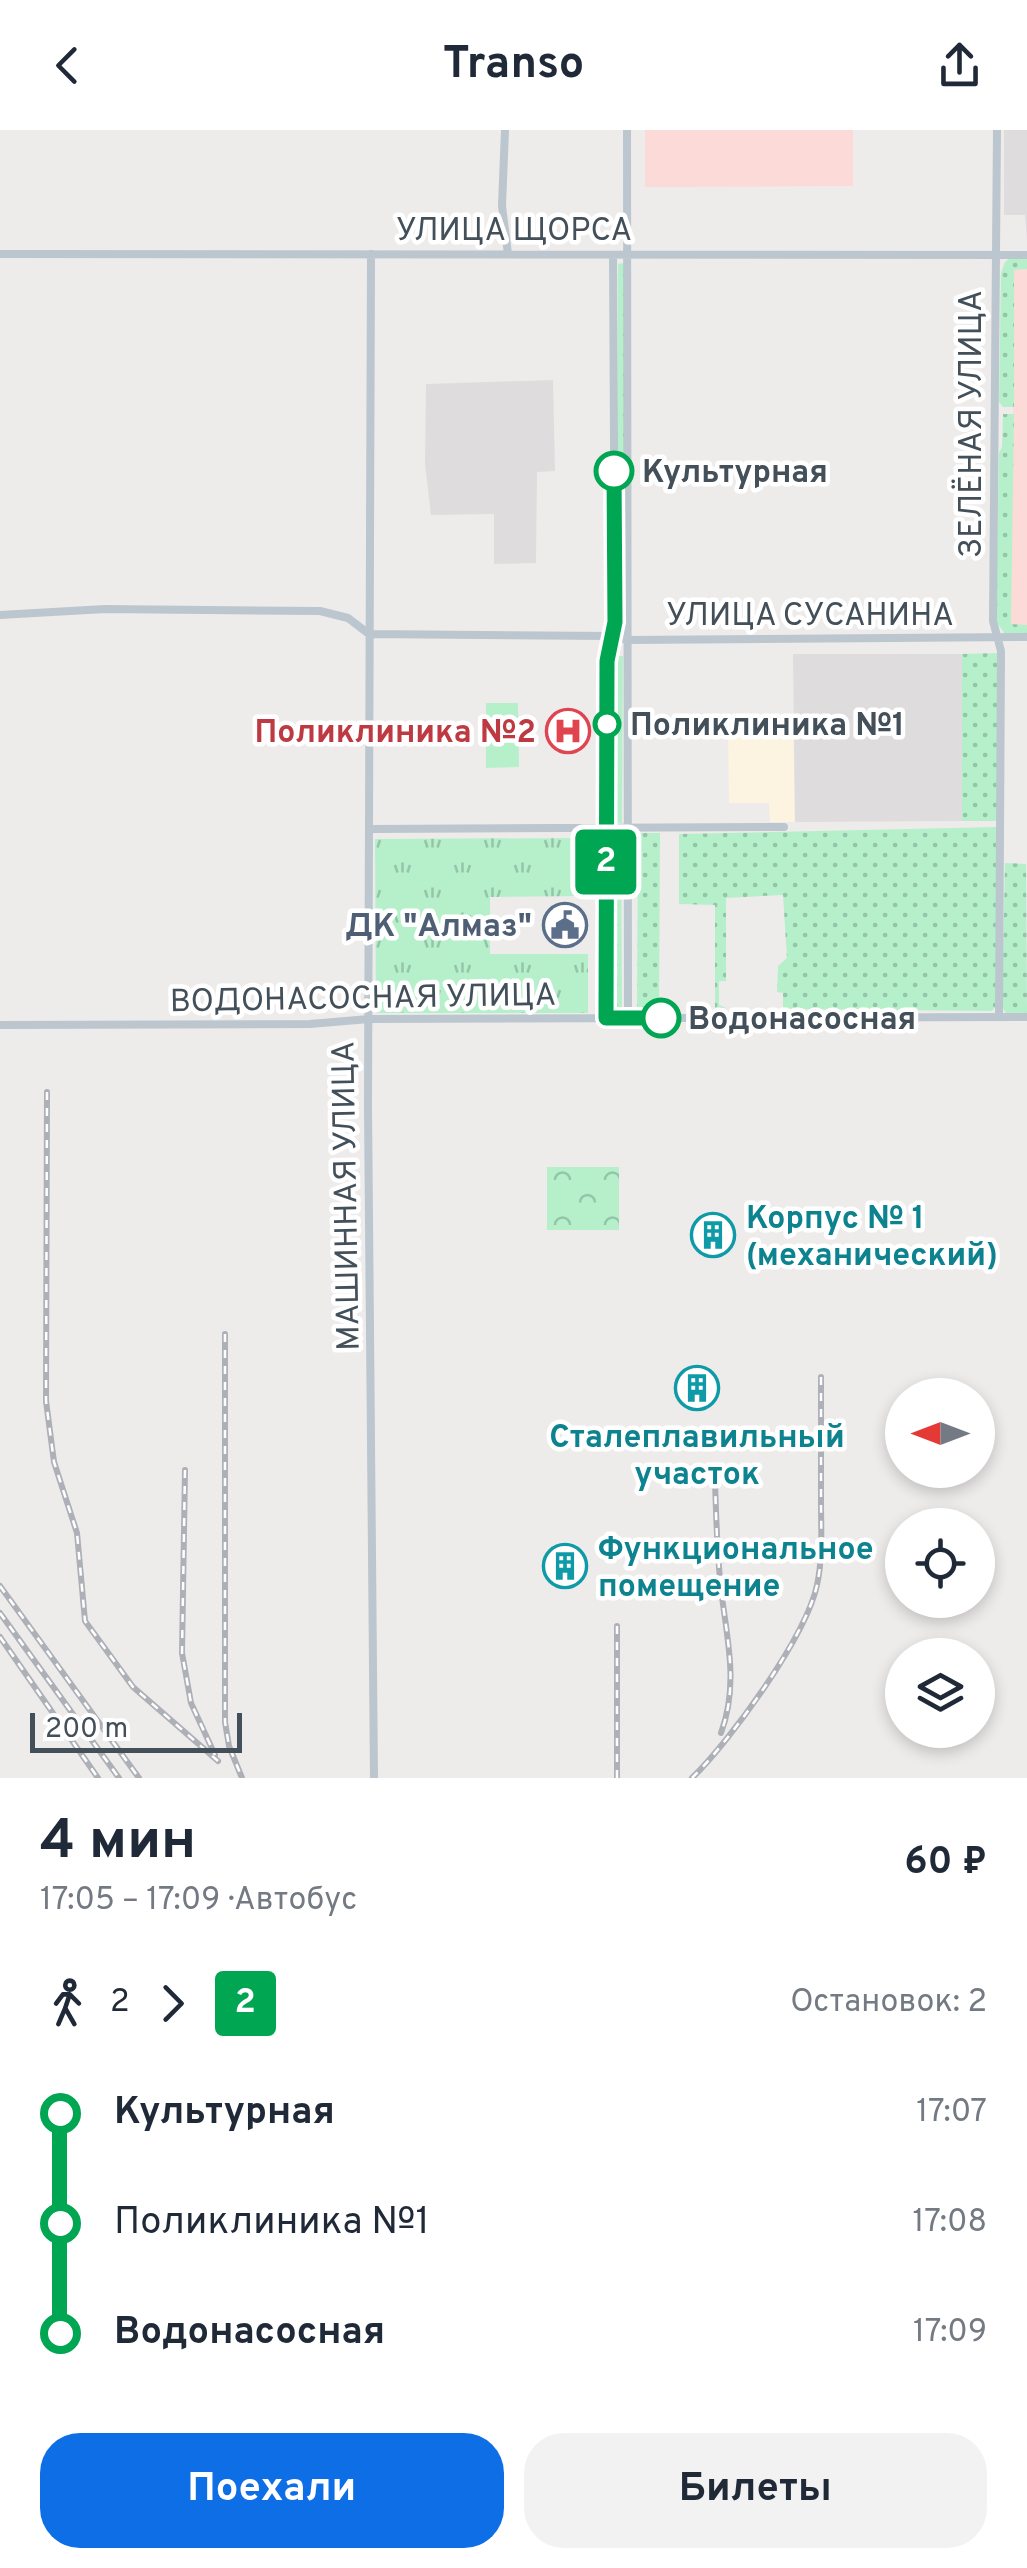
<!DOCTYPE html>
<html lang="ru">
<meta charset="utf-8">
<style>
:root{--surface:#fff;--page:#f2f2f3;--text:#1f2937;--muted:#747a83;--accent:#0e6ee5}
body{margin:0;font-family:Overpass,sans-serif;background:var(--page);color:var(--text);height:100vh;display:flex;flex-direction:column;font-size:38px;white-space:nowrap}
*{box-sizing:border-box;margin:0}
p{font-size:32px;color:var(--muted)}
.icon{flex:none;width:55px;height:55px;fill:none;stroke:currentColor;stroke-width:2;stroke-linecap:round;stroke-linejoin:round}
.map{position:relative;height:1648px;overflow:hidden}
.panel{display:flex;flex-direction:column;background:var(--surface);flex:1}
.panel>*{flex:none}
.badge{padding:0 20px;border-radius:8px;font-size:35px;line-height:65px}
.needle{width:65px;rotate:270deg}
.tools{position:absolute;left:885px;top:1248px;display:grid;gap:20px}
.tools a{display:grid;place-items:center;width:110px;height:110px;border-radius:50%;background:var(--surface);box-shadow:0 5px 15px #0003;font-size:50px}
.scale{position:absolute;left:30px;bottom:25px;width:212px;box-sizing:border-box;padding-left:10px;border:5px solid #434f59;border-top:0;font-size:28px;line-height:35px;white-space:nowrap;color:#434f59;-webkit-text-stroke:8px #fff;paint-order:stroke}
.map>.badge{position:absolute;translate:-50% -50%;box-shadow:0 0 0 5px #fff}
.legs{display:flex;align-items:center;gap:15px;height:110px;padding:0 40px;font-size:32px}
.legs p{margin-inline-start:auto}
.summary{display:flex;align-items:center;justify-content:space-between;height:170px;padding:0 40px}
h1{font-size:55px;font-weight:700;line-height:75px}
.primary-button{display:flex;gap:20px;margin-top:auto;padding:20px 40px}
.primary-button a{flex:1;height:115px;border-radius:40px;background:var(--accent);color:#fff;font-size:40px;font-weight:700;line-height:115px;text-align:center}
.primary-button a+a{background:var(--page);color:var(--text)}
ul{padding:0 40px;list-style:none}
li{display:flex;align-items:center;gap:35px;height:110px;font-size:38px}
li i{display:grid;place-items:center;width:15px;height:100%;margin:0 12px;background:currentColor}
li i::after{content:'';width:25px;height:25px;margin:-12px;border:8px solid;border-radius:50%;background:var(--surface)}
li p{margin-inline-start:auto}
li:first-child i{background:linear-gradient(#0000 50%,currentColor 0)}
li:last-child i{background:linear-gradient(currentColor 50%,#0000 0)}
header{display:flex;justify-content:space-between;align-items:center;height:130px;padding:0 40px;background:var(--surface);font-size:45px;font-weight:700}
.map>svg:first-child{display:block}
.commercial{fill:#fcf4e1}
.education{fill:#dfdcdd}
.medical{fill:#fcdad7}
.grass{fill:url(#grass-dots)}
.forest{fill:url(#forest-crowns)}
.park{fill:url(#park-tufts)}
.pitch{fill:#b5f0cb}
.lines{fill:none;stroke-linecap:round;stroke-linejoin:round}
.minor{stroke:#bbc6cf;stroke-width:8}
.rail-casing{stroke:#adb0b6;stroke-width:6}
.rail{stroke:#fff;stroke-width:2.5;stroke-dasharray:8;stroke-linecap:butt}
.line-1-casing{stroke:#fff;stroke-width:22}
.line-1{stroke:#00a651;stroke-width:15}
.stop-1-dot{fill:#fff;stroke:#00a651;stroke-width:5}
.labels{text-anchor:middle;stroke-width:9;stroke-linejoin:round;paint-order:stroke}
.street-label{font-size:32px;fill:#434f59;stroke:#fff}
.stop-label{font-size:32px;font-weight:bold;fill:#434f59;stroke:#fff;text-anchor:start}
.health-label{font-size:32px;font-weight:bold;fill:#be3a42;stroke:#fff;text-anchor:end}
.service-label{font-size:32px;font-weight:bold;fill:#4e5e75;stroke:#fff;text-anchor:end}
.culture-label{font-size:32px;font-weight:bold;fill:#0d838f;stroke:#fff;text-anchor:start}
</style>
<header><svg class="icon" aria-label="back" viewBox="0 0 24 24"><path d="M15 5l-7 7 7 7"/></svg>Transo<svg class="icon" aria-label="share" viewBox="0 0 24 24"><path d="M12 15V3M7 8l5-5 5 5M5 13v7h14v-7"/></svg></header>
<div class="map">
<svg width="1027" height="1648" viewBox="0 0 1027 1648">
<defs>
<pattern id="grass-dots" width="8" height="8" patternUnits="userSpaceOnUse" patternTransform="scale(2.5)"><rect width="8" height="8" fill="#b5f0cb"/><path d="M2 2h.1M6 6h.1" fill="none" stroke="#95c5a8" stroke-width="1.8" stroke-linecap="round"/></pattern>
<pattern id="forest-crowns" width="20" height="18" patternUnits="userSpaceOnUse" patternTransform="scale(2.5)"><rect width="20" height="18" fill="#b5f0cb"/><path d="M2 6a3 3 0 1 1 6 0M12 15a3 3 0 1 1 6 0" fill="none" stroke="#95c5a8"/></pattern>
<pattern id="park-tufts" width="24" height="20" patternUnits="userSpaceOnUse" patternTransform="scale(2.5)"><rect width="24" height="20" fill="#b5f0cb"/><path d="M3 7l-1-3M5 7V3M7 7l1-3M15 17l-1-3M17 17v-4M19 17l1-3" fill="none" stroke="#95c5a8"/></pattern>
</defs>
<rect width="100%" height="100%" fill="#eeebeb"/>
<path class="commercial" d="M793 586 795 692H770L769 673H729L728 587Z"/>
<path class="education" d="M1004 0H1027V110L1025 85H1004Z
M553 250 555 341 537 342 536 433 494 434V384L431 385 425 334 426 254Z
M793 524H962V691L795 692Z"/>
<path class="medical" d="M645 0H853V56L645 57Z
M1027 139V495H1011L1014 140Z"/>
<path class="grass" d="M1010 128H1027V139L1014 140V277H1003L999 272 1001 143 1005 132Z
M624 133V502L622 505 618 503V134Z
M1003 284H1014L1011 494 1027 495V503H1004L996 491 999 323 1002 317Z
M997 523V691H962V524Z
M613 526H623L622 693 612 692Z
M997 697 996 876 992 881 783 879V863L777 862 778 836 787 828 783 765 726 768V851H719V875L726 878H715V775L679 774V704Z
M638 703H660L659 878H637Z
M612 707H621L622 881H612Z
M1005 733 1026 734 1027 883H1006L1002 877Z"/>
<path class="forest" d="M547 1037H619V1100H547Z"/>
<path class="park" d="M588 708 589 766 490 767V824H588V883H376L375 709Z"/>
<path class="pitch" d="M518 573 519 637 486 638V573Z"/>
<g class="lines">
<path class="minor" d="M505 0 502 76 508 124
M627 0 628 888
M997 0 993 491 1001 521 999 887
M0 124 1027 125
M371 124 368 977 374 1648
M0 485 105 479 320 481 348 488 369 504 612 506 627 510 1027 507
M371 699 784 697
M606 889 607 531 615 491 613 125
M0 895 310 894 369 889 1027 887"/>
<defs>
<path id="rail" d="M47 962 46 1271 54 1332 77 1403 85 1491 133 1557 218 1631
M225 1204V1592L229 1616 242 1648
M185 1340 182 1523 191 1573 215 1625
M715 1350C716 1387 717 1423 721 1459 727 1510 739 1554 721 1603
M0 1456 139 1648
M0 1483 119 1648
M617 1496V1648
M0 1507 98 1648
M692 1648C730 1611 806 1507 817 1455 823 1428 821 1398 821 1371 821 1329 821 1288 821 1247"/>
</defs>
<use href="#rail" class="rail-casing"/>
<use href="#rail" class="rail"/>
</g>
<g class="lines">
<defs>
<path id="line-1" d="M614 341 615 492 607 531 606 888H661"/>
</defs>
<use href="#line-1" class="line-1-casing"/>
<use href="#line-1" class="line-1"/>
</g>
<defs>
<symbol id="hospital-ring" viewBox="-11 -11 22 22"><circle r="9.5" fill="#fff" stroke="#e0444e" stroke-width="1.5"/><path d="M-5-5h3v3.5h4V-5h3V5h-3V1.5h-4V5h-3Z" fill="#e0444e"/></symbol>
<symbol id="civic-ring" viewBox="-11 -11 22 22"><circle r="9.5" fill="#fff" stroke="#5c6f8a" stroke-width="1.5"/><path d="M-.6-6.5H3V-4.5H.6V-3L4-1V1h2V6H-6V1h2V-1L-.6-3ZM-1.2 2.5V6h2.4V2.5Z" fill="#5c6f8a"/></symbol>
<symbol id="building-ring" viewBox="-11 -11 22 22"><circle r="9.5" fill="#fff" stroke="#0f9aa8" stroke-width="1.5"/><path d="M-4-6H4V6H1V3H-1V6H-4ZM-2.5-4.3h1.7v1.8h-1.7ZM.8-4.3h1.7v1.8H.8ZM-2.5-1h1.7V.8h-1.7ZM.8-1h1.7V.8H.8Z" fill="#0f9aa8"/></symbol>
</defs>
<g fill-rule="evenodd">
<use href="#hospital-ring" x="543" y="576" width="50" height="50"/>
<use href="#civic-ring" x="540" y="770" width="50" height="50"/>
<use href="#building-ring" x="688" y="1080" width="50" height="50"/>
<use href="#building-ring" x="672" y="1233" width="50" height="50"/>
<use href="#building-ring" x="540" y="1411" width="50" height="50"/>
</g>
<g class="stop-1-dot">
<circle cx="614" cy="341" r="18"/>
<circle cx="607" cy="594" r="12"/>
<circle cx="661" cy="888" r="18"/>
</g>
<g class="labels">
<g class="street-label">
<text x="514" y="110">УЛИЦА ЩОРСА</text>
<text transform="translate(970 294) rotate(-90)" y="11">ЗЕЛЁНАЯ УЛИЦА</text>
<text x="810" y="495">УЛИЦА СУСАНИНА</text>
<text transform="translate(363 867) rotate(-1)" y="11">ВОДОНАСОСНАЯ УЛИЦА</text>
<text transform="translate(345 1066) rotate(-91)" y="11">МАШИННАЯ УЛИЦА</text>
</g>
<g class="stop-label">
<text x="642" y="352">Культурная</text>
<text x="630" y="605">Поликлиника №1</text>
<text x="688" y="899">Водонасосная</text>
</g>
<g class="health-label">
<text x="536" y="612">Поликлиника №2</text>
</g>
<g class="service-label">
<text x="532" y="806">ДК "Алмаз"</text>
</g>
<g class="culture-label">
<text x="746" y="1098">Корпус № 1<tspan x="746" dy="37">(механический)</tspan></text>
<text x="697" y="1317" text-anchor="middle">Сталеплавильный<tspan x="697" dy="37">участок</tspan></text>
<text x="598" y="1429">Функциональное<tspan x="598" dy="37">помещение</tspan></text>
</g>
</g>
</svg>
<div class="tools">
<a><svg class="needle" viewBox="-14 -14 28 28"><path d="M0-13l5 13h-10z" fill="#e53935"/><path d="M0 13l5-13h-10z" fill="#747a83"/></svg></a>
<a><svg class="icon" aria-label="locate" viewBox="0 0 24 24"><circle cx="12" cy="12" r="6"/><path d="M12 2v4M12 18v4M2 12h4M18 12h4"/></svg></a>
<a><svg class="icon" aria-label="layers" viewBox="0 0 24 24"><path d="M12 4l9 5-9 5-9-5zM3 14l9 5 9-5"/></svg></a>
</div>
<div class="scale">200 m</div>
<b class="badge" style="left:606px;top:732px;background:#00a651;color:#fff">2</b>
</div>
<section class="panel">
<div class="summary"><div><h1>4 мин</h1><p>17:05 – 17:09 · Автобус</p></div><b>60 ₽</b></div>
<div class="legs"><svg class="icon" aria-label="walk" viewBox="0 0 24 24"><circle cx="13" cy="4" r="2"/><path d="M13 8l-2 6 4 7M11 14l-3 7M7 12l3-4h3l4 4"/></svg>2<svg class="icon" aria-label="forward" viewBox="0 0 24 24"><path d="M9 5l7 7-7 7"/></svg><b class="badge" style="background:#00a651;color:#fff">2</b><p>Остановок: 2</p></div>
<ul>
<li><i style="color:#00a651"></i><b>Культурная</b><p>17:07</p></li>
<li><i style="color:#00a651"></i><span>Поликлиника №1</span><p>17:08</p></li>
<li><i style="color:#00a651"></i><b>Водонасосная</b><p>17:09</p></li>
</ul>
<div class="primary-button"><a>Поехали</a><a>Билеты</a></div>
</section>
